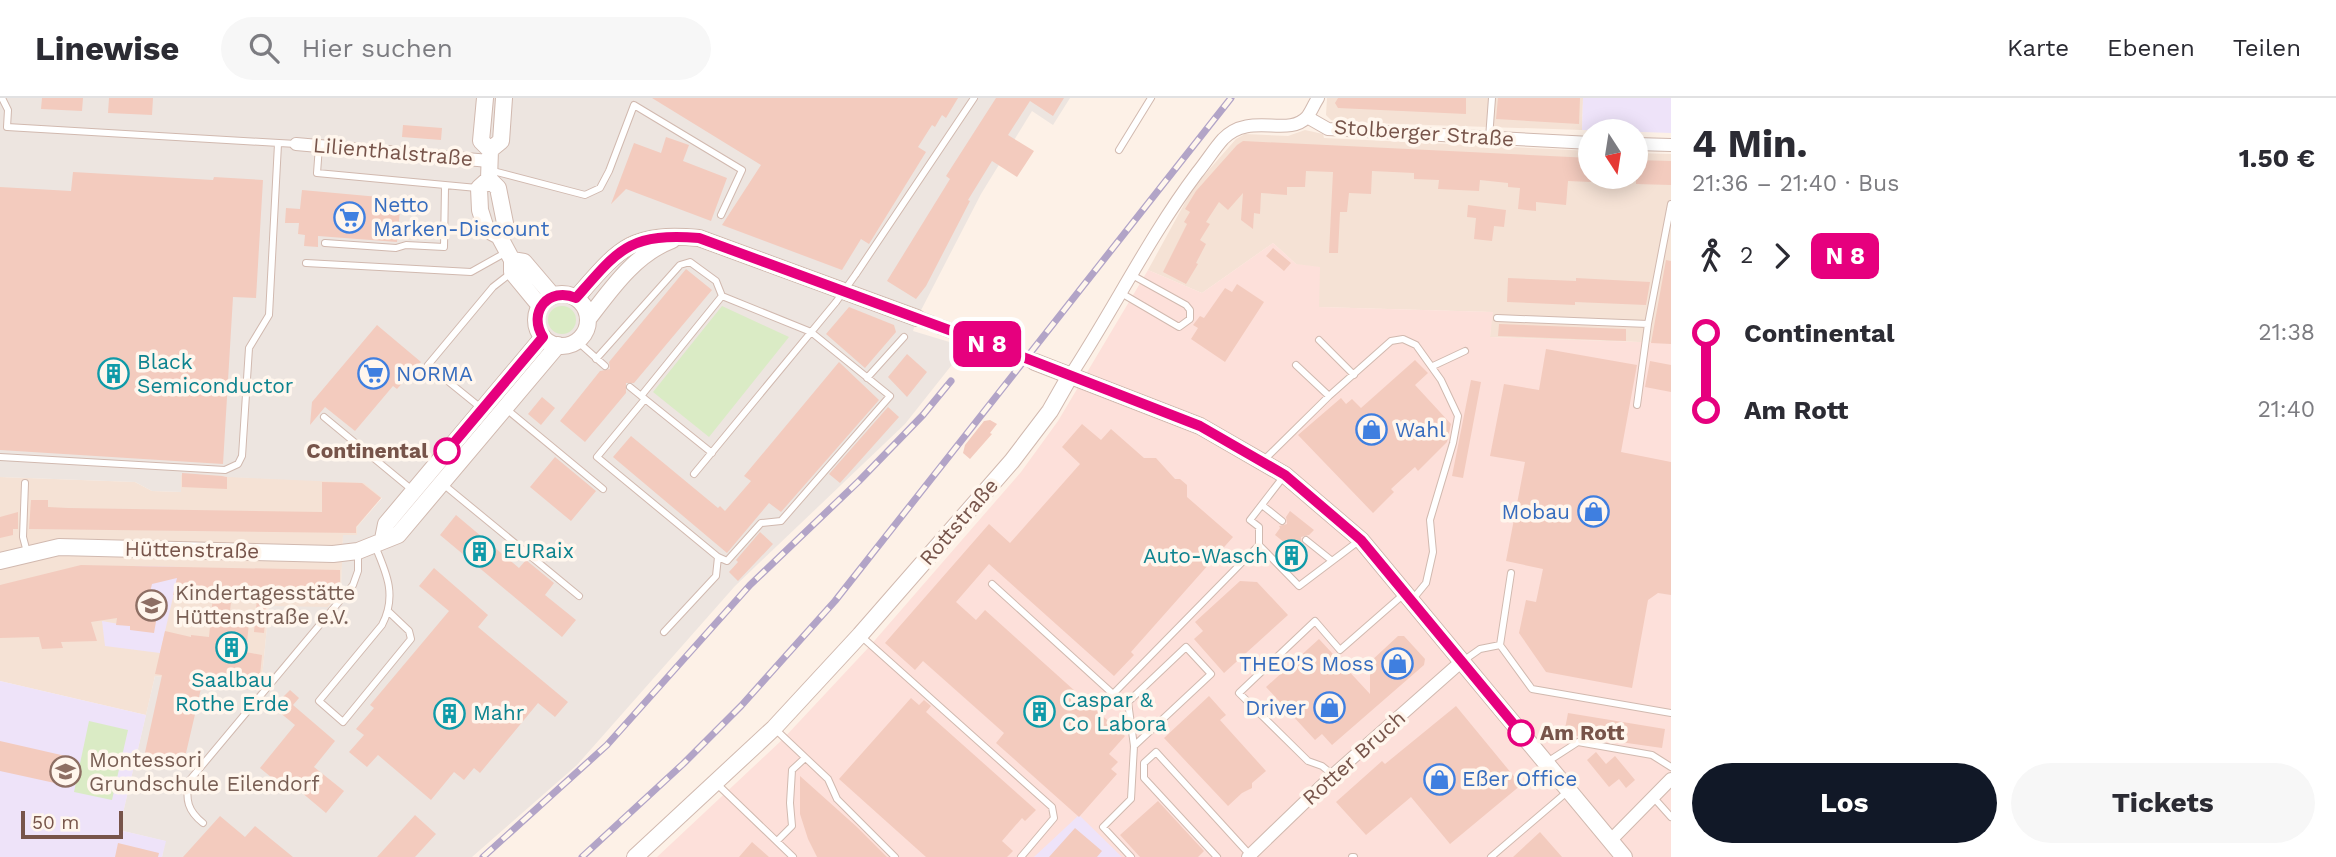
<!DOCTYPE html>
<html lang="de">
<meta charset="utf-8">
<style>
:root{--surface:#fff;--page:#f7f7f7;--text:#2b2b33;--muted:#7c7c81;--line:#e1e1e2;--accent:#111827}
body{margin:0;font-family:"Work Sans",sans-serif;background:var(--page);color:var(--text);height:100vh;display:flex;flex-direction:column;font-size:26px;white-space:nowrap}
*{box-sizing:border-box;margin:0}
p{font-size:23px;color:var(--muted)}
.icon{flex:none;width:38px;height:38px;fill:none;stroke:currentColor;stroke-width:2;stroke-linecap:round;stroke-linejoin:round}
.map{position:relative;flex:1;overflow:hidden}
.side{display:flex;flex-direction:column;background:var(--surface);width:665px}
.side>*{flex:none}
.badge{padding:0 14px;border-radius:10px;font-size:24px;line-height:46px}
.needle{width:46px;rotate:168deg}
.buttons{position:absolute;left:1578px;top:21px;display:grid;gap:14px}
.buttons a{display:grid;place-items:center;width:70px;height:70px;border-radius:50%;background:var(--surface);box-shadow:0 4px 18px #0003;font-size:35px}
.scale{position:absolute;left:21px;bottom:18px;width:102px;box-sizing:border-box;padding-left:7px;border:4px solid #77544a;border-top:0;font-size:19px;line-height:24px;white-space:nowrap;color:#77544a;-webkit-text-stroke:5px #fff6ed;paint-order:stroke}
.map>.badge{position:absolute;translate:-50% -50%;box-shadow:0 0 0 4px #fff}
.legs{display:flex;align-items:center;gap:10px;height:77px;padding:0 21px;font-size:23px}
.legs p{margin-inline-start:auto}
.summary{display:flex;align-items:center;justify-content:space-between;height:119px;padding:0 21px}
h1{font-size:38px;font-weight:700;line-height:52px}
.primary-button{display:flex;gap:14px;margin-top:auto;padding:14px 21px}
.primary-button a{flex:1;height:80px;border-radius:42px;background:var(--accent);color:#fff;font-size:28px;font-weight:700;line-height:80px;text-align:center}
.primary-button a+a{background:var(--page);color:var(--text)}
ul{padding:0 21px;list-style:none}
li{display:flex;align-items:center;gap:24px;height:77px;font-size:26px}
li i{display:grid;place-items:center;width:10px;height:100%;margin:0 9px;background:currentColor}
li i::after{content:'';width:18px;height:18px;margin:-9px;border:5px solid;border-radius:50%;background:var(--surface)}
li p{margin-inline-start:auto}
li:first-child i{background:linear-gradient(#0000 50%,currentColor 0)}
li:last-child i{background:linear-gradient(currentColor 50%,#0000 0)}
header{display:flex;align-items:center;gap:42px;box-sizing:border-box;height:98px;padding:0 35px;background:var(--surface);border-bottom:2px solid var(--line)}
header strong{font-size:33px}
nav{display:flex;gap:38px;margin-inline-start:auto;font-size:24px}
.search{width:490px;height:63px;background:var(--page);display:flex;align-items:center;gap:18px;box-sizing:border-box;padding:0 24px;border-radius:38px;color:var(--muted);font-size:26px}
main{display:flex;flex:1;min-height:0}
.map>svg:first-child{display:block}
.residential{fill:#f5e2d5}
.commercial{fill:#fde0da}
.industrial{fill:#ede5e0}
.education{fill:#eee3f9}
.green{fill:#daebc5}
.building{fill:#f3cbbe}
.lines{fill:none;stroke-linecap:round;stroke-linejoin:round}
.tertiary-tunnel{stroke:#dccac0;stroke-width:16;stroke-dasharray:16 8;stroke-linecap:butt}
.service-casing{stroke:#d1b9af;stroke-width:8}
.minor-casing{stroke:#d1b9af;stroke-width:14}
.tertiary-casing{stroke:#d1b9af;stroke-width:18}
.service{stroke:#fff;stroke-width:6}
.minor{stroke:#fff;stroke-width:12}
.tertiary{stroke:#fff;stroke-width:16}
.rail-casing{stroke:#b2a4c7;stroke-width:7}
.rail{stroke:#fff6ed;stroke-width:4.5;stroke-dasharray:13;stroke-linecap:butt}
.service-bridge-casing{stroke:#d1b9af;stroke-width:8;stroke-linecap:butt}
.service-bridge{stroke:#fff;stroke-width:6}
.line-1-casing{stroke:#fff;stroke-width:16}
.line-1{stroke:#e6007e;stroke-width:10}
.stop-1-dot{fill:#fff;stroke:#e6007e;stroke-width:3.5}
.labels{text-anchor:middle;stroke-width:7;stroke-linejoin:round;paint-order:stroke}
.street-label{font-size:21px;fill:#77544a;stroke:#fff6ed}
.shop-label{font-size:21px;fill:#366cbe;stroke:#fff6ed;text-anchor:start}
.culture-label{font-size:21px;fill:#0d838f;stroke:#fff6ed;text-anchor:start}
.stop-label{font-size:21px;font-weight:bold;fill:#77544a;stroke:#fff6ed;text-anchor:end}
.education-label{font-size:21px;fill:#785e54;stroke:#fff6ed;text-anchor:start}
</style>
<header>
<strong>Linewise</strong>
<div class="search"><svg class="icon" aria-label="search" viewBox="0 0 24 24"><circle cx="10" cy="10" r="6"/><path d="M15 15l6 6"/></svg>Hier suchen</div>
<nav><a>Karte</a><a>Ebenen</a><a>Teilen</a></nav>
</header>
<main>
<div class="map">
<svg width="1671" height="759" viewBox="0 0 1671 759">
<rect width="100%" height="100%" fill="#fdf1e7"/>
<path class="residential" d="M1327 0H1583L1582 32 1338 24 1331 22 1326 17Z
M1305 32 1323 36 1324 40 1591 53V79H1636V55L1671 56V245L1490 239 1492 214 1319 209 1296 166 1273 145 1202 195 1148 172 1193 90 1236 41 1245 36 1288 38Z
M181 377 364 384 382 399 357 429V437L343 438 341 494 328 509H269L261 590 155 578 146 617 0 583V379L135 384 152 393 180 394Z"/>
<path class="commercial" d="M1273 145 1296 166 1320 169 1319 209 1493 214 1490 239 1671 245V759H657L783 641 869 549 1021 374 1058 323 1148 172 1202 195Z"/>
<path class="industrial" d="M0 0H1070L1053 27 1032 13 981 96 917 220 913 233 966 249 905 326 735 488 577 667 472 759H162L165 743 119 732 155 578 261 590 269 508 328 509 341 494 343 437H357V429L382 400 364 385 181 377V394L152 393 135 384 0 379Z"/>
<path class="education" d="M1583 0H1671V35L1582 32Z
M135 468 180 469 160 555 105 548 102 523 130 528Z
M0 583 146 617 119 732 166 743 162 759H0Z
M1079 717 1122 759H1034Z"/>
<path class="green" d="M722 208 789 239 709 339 653 294Z
M548 222a14 14 0 1 1 28 0a14 14 0 1 1-28 0Z
M89 623 128 632 112 702 74 694Z"/>
<path class="building" d="M42 0H83L82 13 41 11Z
M109 0H153L152 17 108 15Z
M652 0H958L946 20 942 17 935 29 932 27 918 49 926 54 869 146 861 141 842 172 722 127 761 67Z
M996 0H1064L1053 18 1030 3 1008 37 1034 53 1017 79 992 63 968 102 970 103 926 188 916 201 887 183 950 81 946 78Z
M1338 0H1466V16L1338 10 1335 5Z
M1498 0H1580L1579 26 1496 21Z
M403 27 442 30 441 42 402 39Z
M666 39 689 47 683 63 727 80 711 123 626 91 611 106 634 45 661 55Z
M1243 43 1591 60V84L1568 83 1566 107 1536 104V113L1518 111 1520 90 1508 89V85L1480 82 1479 93 1438 91 1439 82 1414 81V75L1372 73 1371 96 1349 95 1347 114H1340L1338 155H1329L1333 74 1306 73 1305 89H1287V97L1261 95 1260 116 1254 115 1253 131 1241 122 1243 95 1228 112 1219 104 1206 124 1210 126 1200 142 1206 146 1196 165 1198 166 1186 186 1163 174 1187 126 1184 124 1190 114 1185 111 1196 93 1237 47Z
M1636 62 1671 63V87L1636 86Z
M73 74 213 82 214 79 263 82 256 200 233 199 223 366 0 352V89L71 93Z
M302 92 401 101 397 144 318 138V149L304 148 305 137 298 136 299 125H285L286 110 300 111Z
M1468 107 1506 112 1504 129 1494 128 1492 143 1474 141 1476 120 1467 119Z
M1273 150 1291 165 1284 173 1266 158Z
M1666 162 1671 163V246L1651 245Z
M686 171 712 192 634 285H626V295L585 344 560 323 600 273 610 271 609 264Z
M1508 180 1576 183V180L1650 184 1646 207 1575 204V207L1507 204Z
M1237 186 1264 204 1225 264 1191 241 1198 230 1193 227 1200 218 1204 220 1225 190 1232 194Z
M849 209 894 227 896 234 865 270 826 236Z
M1499 226 1626 231V243L1498 238Z
M377 227 421 264 397 291 393 288 355 333 325 309 310 327 312 304Z
M1546 251 1637 267 1621 354 1671 364V497L1658 495 1648 502 1632 590 1546 574 1519 535 1526 502 1536 504 1543 471 1506 463 1525 364 1490 358 1504 286 1539 292Z
M907 256 927 274 907 299 888 279Z
M1415 262 1428 275 1415 287 1451 326 1447 344 1418 373 1415 369 1391 391 1394 394 1373 415 1298 337 1341 300 1346 306 1352 301 1361 310Z
M1650 263 1671 267V294L1645 289Z
M839 264 879 302 781 414 769 405 727 455 613 359 631 338 718 410 720 408 725 413 751 383 744 378Z
M1471 282 1481 284 1463 380 1452 378Z
M542 299 555 310 541 327 528 316Z
M888 309 899 319 840 385 829 376Z
M990 322 997 326 990 335 992 336 970 361 963 355 965 347 984 323Z
M1082 326 1101 342 1111 331 1144 360H1156L1175 381H1180L1187 387V399L1233 439 1131 554 1134 557 1114 578 989 466 956 504 976 522 985 512 1125 638 1109 656 1118 664 1111 671 1117 676 1079 719 996 645 1004 635 923 563 915 572 885 545 989 426 1010 445 1080 366 1062 349Z
M555 359 596 393 571 423 530 389Z
M182 375 222 378 227 379V391L182 389Z
M322 384 362 385 381 400 356 429V435L29 431 31 402H48V409L68 410 322 414Z
M1290 413 1314 432 1309 437 1301 439 1302 447 1297 454 1304 459 1295 470 1278 455 1285 445 1275 437 1280 430 1279 428 1287 426 1286 419Z
M18 414V431H13V437L0 440V419Z
M456 417 519 470 526 462 554 485 545 497 576 522 562 539 440 437Z
M760 434 773 446 738 483 729 474 738 464 736 462Z
M81 467 340 472V493L268 491 264 535 254 534 257 500 255 494H232L229 523 249 525 246 554 262 557 259 588 203 582 183 668 144 659 162 577 155 576 165 533 191 539V537L209 539 213 498 173 497 177 480 152 486 146 510 158 512 154 535 130 532V528L116 527 117 520 91 524 97 543 61 544 63 550 42 551 39 539 0 540V487Z
M434 470 488 517 478 529 568 604 555 619 538 605 480 675 474 670 464 682 454 674 431 702 378 657 367 669 349 654 364 637 356 631 374 610 370 607 449 513 419 488Z
M1240 483 1257 484 1288 517 1224 575 1194 541 1203 533 1195 524Z
M1398 538H1404L1425 561 1424 567 1332 647 1322 636 1315 642 1266 589 1319 541 1370 596V564Z
M290 592 299 600 293 607 335 643 314 669 344 693 326 715 288 683 283 689 260 670 295 627 273 609Z
M1209 598 1226 617 1220 622 1266 673 1252 685V690L1242 695 1228 708 1164 640Z
M911 600 919 607 924 602 931 608 926 614 1036 712 1025 723 1022 720 1002 743 1013 753 1007 759H926L839 681Z
M1456 608 1521 687 1450 746 1411 699 1366 737 1336 704 1382 663 1385 666Z
M1568 615 1665 631 1662 650 1564 636Z
M0 643 70 659 64 687 0 673Z
M1596 654 1606 666 1615 658 1635 682 1626 690 1619 681 1609 689 1587 662Z
M800 678 857 729 887 759H817L808 741 800 716Z
M1158 703 1204 753 1198 759H1140L1120 737Z
M415 717 436 736 415 759H377Z
M220 718 245 739 255 728 293 759H183Z
M1075 730 1102 753 1097 759H1049Z
M1540 734 1562 759H1513Z
M752 744 769 759H739Z
M118 745 159 755 158 759H115Z"/>
<g class="lines">
<path class="tertiary-tunnel" d="M917 220 1035 264"/>
<defs>
<path id="service" d="M2 0 8 12 7 29 296 46
M1489 40 1492 0
M319 48 317 75 477 90
M1119 52 1151 0
M489 72 585 97 600 90 609 73 634 7 742 72 721 117
M325 145 396 150 406 147 444 149 445 89
M306 165 471 174 505 155
M856 176 974 0
M1121 195 1179 229 1190 221V212L1186 207 1132 177
M1497 220 1648 226
M1319 242 1354 277
M577 243 605 268
M596 261 680 167 690 164 716 183 722 198 641 298
M1433 268 1465 253
M867 280 904 239
M630 289 712 355
M1329 298 1391 243 1403 241 1416 247 1441 282 1458 318 1453 345 1430 422 1433 454 1426 485 1412 502
M645 301 597 359 718 459 727 463 761 425 781 423 890 298 811 234 722 198
M1637 307 1648 226 1671 106
M481 310 428 267 493 189 511 175
M505 310 603 391
M324 319 411 391
M0 359 225 372 238 366 242 358 249 250 269 217 278 46
M1264 362 1329 298 1296 267
M694 376 836 204
M25 385 23 439 27 454
M443 386 579 498
M1262 407 1282 423
M1306 442 1331 462
M1259 447 1299 488 1360 442
M375 448C387 476 397 498 382 527L319 603 343 624 411 541 409 533 389 514
M992 486 1113 596 1259 447V429L1250 422 1284 378
M664 534 716 478 718 459
M862 539 1052 709 1054 720 1021 759
M1500 547 1511 475
M1463 563 1480 551 1500 547 1532 591 1671 615
M774 630 828 681 837 701 895 759
M1547 664 1578 644 1652 657 1671 669
M1333 677 1322 668 1308 663 1239 595 1315 523 1340 552 1404 496
M716 685 793 759
M1654 700 1671 719
M203 725C188 713 185 702 189 683L353 487 358 473V455
M777 743 792 728 790 705 792 672 805 660
M1131 759 1103 729 1131 701 1134 648 1128 604 1186 549 1211 576 1134 648
M1217 759 1144 680V665L1156 654 1250 757
M1352 759H1354
M1491 759 1567 694"/>
<path id="minor" d="M1307 19 1328 31 1591 45
M296 46 489 63
M1636 46 1671 47
M1070 278C1114 211 1149 139 1197 75 1206 64 1214 51 1223 41 1250 13 1288 40 1307 19 1311 14 1314 6 1318 0
M1610 743 1671 681
M1248 759 1333 677 1462 563"/>
<path id="tertiary" d="M485 0 481 43 490 52
M489 81 479 90 480 112 486 131 499 138 512 162V174L540 208
M499 138 505 125 498 90 489 81 490 52 501 43 504 0
M512 162 524 164 553 198
M536 222a26 26 0 1 1 52 0a26 26 0 1 1-52 0Z
M576 200C620 150 630 134 699 140L917 220
M588 221C611 191 635 156 672 142
M1035 264 1200 328 1285 377 1361 442 1624 759
M383 441 386 426 543 239
M0 463 59 449 333 456 358 453 398 437 558 247
M635 759 774 630 860 537 1012 363 1050 313 1070 278"/>
</defs>
<use href="#service" class="service-casing"/>
<use href="#minor" class="minor-casing"/>
<use href="#tertiary" class="tertiary-casing"/>
<use href="#service" class="service"/>
<use href="#minor" class="minor"/>
<use href="#tertiary" class="tertiary"/>
<defs>
<path id="rail" d="M483 759 607 647 750 487 859 383 923 317 951 283
M582 759 683 666 741 608 835 503 1231 0"/>
</defs>
<use href="#rail" class="rail-casing"/>
<use href="#rail" class="rail"/>
<defs>
<path id="service-bridge" d="M836 204 856 176"/>
</defs>
<use href="#service-bridge" class="service-bridge-casing"/>
<use href="#service-bridge" class="service-bridge"/>
</g>
<g class="lines">
<defs>
<path id="line-1" d="M447 353 543 239C527 214 549 188 576 200 620 150 629 135 699 140L1028 261 1200 328 1285 377 1361 442 1521 635"/>
</defs>
<use href="#line-1" class="line-1-casing"/>
<use href="#line-1" class="line-1"/>
</g>
<defs>
<symbol id="supermarket-ring" viewBox="-11 -11 22 22"><circle r="9.5" fill="#fff6ed" stroke="#3f7fe0" stroke-width="1.5"/><path d="M-6-5.5h2.5l.6 2H6L4.5 2H-2.5L-4.4-4H-6ZM-1.5 3.2a1.3 1.3 0 1 0 .1 0ZM3 3.2a1.3 1.3 0 1 0 .1 0Z" fill="#3f7fe0"/></symbol>
<symbol id="building-ring" viewBox="-11 -11 22 22"><circle r="9.5" fill="#fff6ed" stroke="#0f9aa8" stroke-width="1.5"/><path d="M-4-6H4V6H1V3H-1V6H-4ZM-2.5-4.3h1.7v1.8h-1.7ZM.8-4.3h1.7v1.8H.8ZM-2.5-1h1.7V.8h-1.7ZM.8-1h1.7V.8H.8Z" fill="#0f9aa8"/></symbol>
<symbol id="shop-ring" viewBox="-11 -11 22 22"><circle r="9.5" fill="#fff6ed" stroke="#3f7fe0" stroke-width="1.5"/><path d="M-5-2.5h2.3a2.7 3.5 0 0 1 5.4 0H5L5.5 6h-11ZM-1.5-2.5h3a1.5 2.3 0 0 0-3 0Z" fill="#3f7fe0"/></symbol>
<symbol id="school-ring" viewBox="-11 -11 22 22"><circle r="9.5" fill="#fff6ed" stroke="#8d6e63" stroke-width="1.5"/><path d="M0-5L7-2L0 1L-7-2ZM-4 1L0 2.5L4 1V4Q0 6-4 4Z" fill="#8d6e63"/></symbol>
</defs>
<g fill-rule="evenodd">
<use href="#supermarket-ring" x="332" y="102" width="35" height="35"/>
<use href="#building-ring" x="96" y="258" width="35" height="35"/>
<use href="#supermarket-ring" x="356" y="258" width="35" height="35"/>
<use href="#shop-ring" x="1354" y="314" width="35" height="35"/>
<use href="#shop-ring" x="1576" y="396" width="35" height="35"/>
<use href="#building-ring" x="462" y="436" width="35" height="35"/>
<use href="#building-ring" x="1274" y="440" width="35" height="35"/>
<use href="#school-ring" x="134" y="490" width="35" height="35"/>
<use href="#building-ring" x="214" y="532" width="35" height="35"/>
<use href="#shop-ring" x="1380" y="548" width="35" height="35"/>
<use href="#shop-ring" x="1312" y="592" width="35" height="35"/>
<use href="#building-ring" x="1022" y="596" width="35" height="35"/>
<use href="#building-ring" x="432" y="598" width="35" height="35"/>
<use href="#school-ring" x="48" y="656" width="35" height="35"/>
<use href="#shop-ring" x="1422" y="664" width="35" height="35"/>
</g>
<g class="stop-1-dot">
<circle cx="447" cy="353" r="12"/>
<circle cx="1521" cy="635" r="12"/>
</g>
<g class="labels">
<g class="street-label">
<text transform="translate(1424 35) rotate(4)" y="7">Stolberger Straße</text>
<text transform="translate(393 54) rotate(5)" y="7">Lilienthalstraße</text>
<text transform="translate(959 424) rotate(-49)" y="7">Rottstraße</text>
<text transform="translate(192 452) rotate(1)" y="7">Hüttenstraße</text>
<text transform="translate(1354 660) rotate(-42)" y="7">Rotter Bruch</text>
</g>
<g class="shop-label">
<text x="373" y="114">Netto<tspan x="373" dy="24">Marken-Discount</tspan></text>
<text x="396" y="283">NORMA</text>
<text x="1395" y="339">Wahl</text>
<text x="1570" y="421" text-anchor="end">Mobau</text>
<text x="1374" y="573" text-anchor="end">THEO'S Moss</text>
<text x="1306" y="617" text-anchor="end">Driver</text>
<text x="1462" y="688">Eßer Office</text>
</g>
<g class="culture-label">
<text x="137" y="271">Black<tspan x="137" dy="24">Semiconductor</tspan></text>
<text x="503" y="460">EURaix</text>
<text x="1268" y="465" text-anchor="end">Auto-Wasch</text>
<text x="232" y="589" text-anchor="middle">Saalbau<tspan x="232" dy="24">Rothe Erde</tspan></text>
<text x="1062" y="609">Caspar &amp;<tspan x="1062" dy="24">Co Labora</tspan></text>
<text x="473" y="622">Mahr</text>
</g>
<g class="stop-label">
<text x="428" y="360">Continental</text>
<text x="1540" y="642" text-anchor="start">Am Rott</text>
</g>
<g class="education-label">
<text x="175" y="502">Kindertagesstätte<tspan x="175" dy="24">Hüttenstraße e.V.</tspan></text>
<text x="89" y="669">Montessori<tspan x="89" dy="24">Grundschule Eilendorf</tspan></text>
</g>
</g>
</svg>
<div class="buttons">
<a><svg class="needle" viewBox="-14 -14 28 28"><path d="M0-13l5 13h-10z" fill="#e53935"/><path d="M0 13l5-13h-10z" fill="#7c7c81"/></svg></a>
</div>
<div class="scale">50 m</div>
<b class="badge" style="left:987px;top:246px;background:#e6007e;color:#fff">N 8</b>
</div>
<section class="side">
<div class="summary"><div><h1>4 Min.</h1><p>21:36 – 21:40 · Bus</p></div><b>1.50 €</b></div>
<div class="legs"><svg class="icon" aria-label="walk" viewBox="0 0 24 24"><circle cx="13" cy="4" r="2"/><path d="M13 8l-2 6 4 7M11 14l-3 7M7 12l3-4h3l4 4"/></svg>2<svg class="icon" aria-label="forward" viewBox="0 0 24 24"><path d="M9 5l7 7-7 7"/></svg><b class="badge" style="background:#e6007e;color:#fff">N 8</b></div>
<ul>
<li><i style="color:#e6007e"></i><b>Continental</b><p>21:38</p></li>
<li><i style="color:#e6007e"></i><b>Am Rott</b><p>21:40</p></li>
</ul>
<div class="primary-button"><a>Los</a><a>Tickets</a></div>
</section>
</main>
